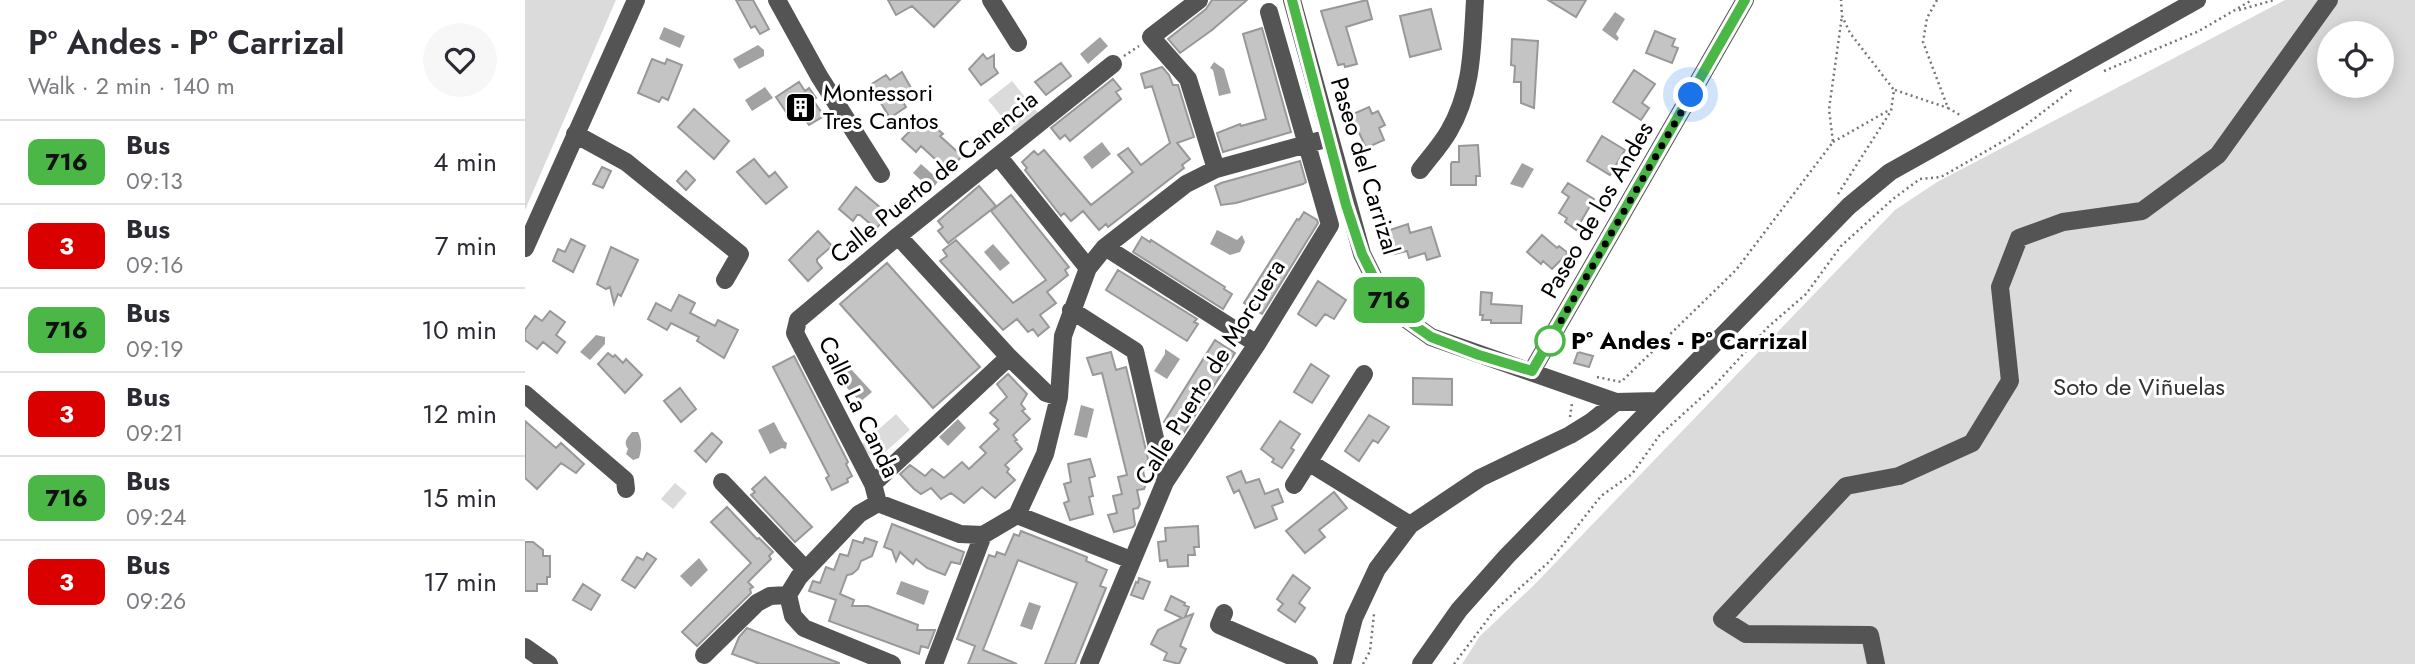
<!DOCTYPE html>
<meta charset="utf-8">
<style>
:root{--surface:#fff;--page:#f7f7f7;--text:#2b2b33;--muted:#7c7c81;--line:#e1e1e2}
body{margin:0;font-family:Jost,sans-serif;background:var(--page);color:var(--text);height:100vh;display:flex;flex-direction:column;font-size:26px;white-space:nowrap}
*{box-sizing:border-box;margin:0}
p{font-size:23px;color:var(--muted)}
.icon{flex:none;width:38px;height:38px;fill:none;stroke:currentColor;stroke-width:2;stroke-linecap:round;stroke-linejoin:round}
.map{position:relative;flex:1;overflow:hidden}
.side{display:flex;flex-direction:column;background:var(--surface);width:525px}
.side>*{flex:none}
.badge{padding:0 14px;border-radius:10px;font-size:24px;line-height:46px}
.fabs{position:absolute;left:1792px;top:21px;display:grid;gap:14px}
.fabs a{display:grid;place-items:center;width:77px;height:77px;border-radius:50%;background:var(--surface);box-shadow:0 4px 18px #0003;font-size:35px}
.you{position:absolute;width:35px;height:35px;margin:-18px;border:5px solid #fff;border-radius:50%;background:#1a73e8;box-shadow:0 0 0 10px #1a73e833}
.map>.badge{position:absolute;translate:-50% -50%;box-shadow:0 0 0 4px #fff}
.round{display:grid;place-items:center;flex:none;width:74px;height:74px;border-radius:37px;background:var(--page)}
.head{display:flex;align-items:center;justify-content:space-between;height:119px;padding:0 28px}
h1{font-size:33px;font-weight:600;line-height:52px}
ul{padding:0;list-style:none}
li{display:flex;align-items:center;gap:21px;height:84px;padding:0 28px;border-top:2px solid var(--line)}
li div{flex:1}
li b{display:block;font-size:26px}
li em{font-style:normal}
li .badge{min-width:77px;font-weight:700;text-align:center}
main{display:flex;flex:1;min-height:0}
.map>svg:first-child{display:block}
.green{fill:#dbdbdb;fill-rule:evenodd}
.water{fill:#a2a2a2}
.building{fill:#c4c4c4;stroke:#989898;stroke-width:2}
.lines{fill:none;stroke-linecap:round;stroke-linejoin:round}
.path{stroke:#767676;stroke-width:2.5;stroke-dasharray:2 3.5;stroke-linecap:butt}
.minor{stroke:#545454;stroke-width:18}
.line-casing{stroke:#fff;stroke-width:16}
.line{stroke:#4ab747;stroke-width:10}
.walk{stroke:#000;stroke-width:7;stroke-dasharray:0 12.6}
.stop-dot{fill:#fff;stroke:#4ab747;stroke-width:3.5}
.labels{text-anchor:middle;stroke-width:6;stroke-linejoin:round;paint-order:stroke}
.poi-label{font-size:24px;fill:#000;stroke:#fff;text-anchor:start}
.street-label{font-size:24px;fill:#000;stroke:#fff}
.stop-label{font-size:24px;font-weight:bold;fill:#000;stroke:#fff;text-anchor:start}
.park-label{font-size:24px;fill:#323232;stroke:#fff}
</style>
<main>
<section class="side">
<div class="head"><div><h1>Pº Andes - Pº Carrizal</h1><p>Walk · 2 min · 140 m</p></div><a class="round"><svg class="icon" aria-label="heart" viewBox="0 0 24 24"><path d="M12 20l-8-8c-3-5 5-10 8-4 3-6 11-1 8 4z"/></svg></a></div>
<ul>
<li><span class="badge" style="background:#4ab747;color:#111">716</span><div><b>Bus</b><p>09:13</p></div><em>4 min</em></li>
<li><span class="badge" style="background:#db0000;color:#fff">3</span><div><b>Bus</b><p>09:16</p></div><em>7 min</em></li>
<li><span class="badge" style="background:#4ab747;color:#111">716</span><div><b>Bus</b><p>09:19</p></div><em>10 min</em></li>
<li><span class="badge" style="background:#db0000;color:#fff">3</span><div><b>Bus</b><p>09:21</p></div><em>12 min</em></li>
<li><span class="badge" style="background:#4ab747;color:#111">716</span><div><b>Bus</b><p>09:24</p></div><em>15 min</em></li>
<li><span class="badge" style="background:#db0000;color:#fff">3</span><div><b>Bus</b><p>09:26</p></div><em>17 min</em></li>
</ul>
</section>
<div class="map">
<svg width="1890" height="664" viewBox="0 0 1890 664">
<rect width="100%" height="100%" fill="#fff"/>
<path class="green" d="M0 0H91L0 210Z
M1760 0H1890V664H937L955 636 1009 585 1370 210 1412 182ZM1804 33H1857V86H1804Z
M487 81 514 114 490 133 463 100Z
M371 414 385 430 350 461 336 445Z
M150 483 162 493 148 509 136 499Z"/>
<path class="water" d="M1090 12 1100 19 1091 34 1094 38 1092 41 1077 30Z
M139 27 160 36 155 48 134 39Z
M575 37 583 46 563 64 555 54Z
M233 45 239 50V56L214 69 208 59Z
M689 62 699 69 706 93 694 96 688 70 685 68Z
M240 87 248 98 227 111 220 100Z
M577 142 586 154 567 169 558 157Z
M997 163 1009 169 998 188 985 184Z
M396 164 414 180 407 190 388 173Z
M692 230 712 240 717 235 720 242 715 252 705 255 685 244Z
M468 244 485 263 475 271 459 252Z
M71 335 80 337V344L65 360 55 352Z
M640 349 655 359 642 379 629 371 640 354Z
M325 368 347 392 335 402 314 379Z
M556 405 569 409 562 438 549 435Z
M433 419 441 428 423 446 414 437Z
M249 422 259 441 262 443 261 449 257 448 245 454 233 430Z
M107 432H113C117 440 117 449 114 458L108 460 101 454 103 449C98 442 102 438 107 432Z
M174 558 183 570 166 587 155 576Z
M376 581 404 591 399 605 371 594Z
M504 602 516 606 507 630 495 626Z"/>
<path class="building" d="M211 0H228L244 29 235 34 230 26 226 28Z
M363 0H435L409 27 387 6 371 15Z
M687 0H722L687 30 655 53 643 39 681 9Z
M842 0 847 19 821 27 832 64 820 67 819 64 813 65 796 11Z
M1023 0H1061L1051 17Z
M906 9 916 49 885 57 875 16Z
M737 28 766 132 698 152 692 133 715 124 716 126 741 119 718 34Z
M1130 31 1150 39 1147 46 1153 48 1147 63 1121 53Z
M987 39 1013 41 1009 108 996 103V82H989L990 66 986 65Z
M458 54 462 59 469 55V67L473 73 456 85 444 69Z
M127 59 140 64 142 59 157 65 143 100 137 97 134 102 113 93Z
M536 63 546 76 521 95 510 82Z
M637 67 644 75 648 85H653L669 137 652 143 665 159 657 165 659 168 583 227 581 224 574 230 558 211 546 221 539 213 536 216 500 170 502 168 497 162 509 151 513 155 519 150 566 205 608 172 593 155 603 148 616 165 645 143 627 86 620 88 616 74Z
M1109 70 1130 84 1117 103 1124 108 1116 120 1088 102Z
M377 72 390 95 378 102 381 107 365 118 345 85 361 75 365 80Z
M588 79 596 89 591 92 596 99 545 141 540 135 535 139 526 128Z
M274 82 280 91 284 88 291 98 288 100 299 116 284 125 277 115 267 121 251 97Z
M844 107 847 114 853 111 860 125 854 128 859 140 841 148 826 115Z
M169 109 204 141 189 159 153 127Z
M399 117 418 134 415 136 437 156 423 171 396 146 391 152 377 139Z
M1077 136 1100 150 1085 175 1062 161Z
M953 145 955 176H951V185H926V164L927 162H934V146Z
M229 159 244 177 250 172 262 187 241 204 212 172Z
M775 161 781 182 778 184 711 203 696 205 690 186 696 183Z
M77 167 86 171 78 188 68 184Z
M161 171 170 180 161 190 152 181Z
M1043 183 1069 199 1051 230 1040 222 1042 218 1034 213 1044 197 1037 192Z
M454 186 471 206 423 243 413 231 418 227 413 221Z
M331 187 363 214 351 229 335 215H332L328 221 314 209Z
M486 195 544 267 540 270 543 275 522 292 531 303 515 315 524 327 513 336 508 329 503 332 492 319 478 330 415 261 422 256 418 250 431 240 488 303 521 280 466 211Z
M779 212 792 220 793 223 737 314 719 303 772 219 774 220Z
M883 224 885 233 906 227 915 256 902 260 900 253 884 258 882 251 869 254 862 231Z
M293 231 307 246 292 259V262L297 268 283 281 264 260Z
M1017 235 1032 248 1034 246 1043 253 1027 269 1018 261 1016 264 1002 252Z
M617 237 625 242 626 240 700 287 699 289 707 294 698 309 608 252Z
M46 239 60 246 48 272 28 261 33 249 40 252Z
M86 247 113 260 96 296 93 294 89 304 85 287 81 289 72 284Z
M362 263 455 367 408 408 315 304Z
M593 270 672 319 669 322 673 324 662 341 581 290Z
M793 281 821 300 809 319 800 314 791 326 773 314Z
M956 292 967 293 966 304 997 306 996 323H966V320H957L958 315H955Z
M154 295 170 303 165 313 190 326 193 320 213 330 199 358 172 341 174 337 146 323 142 330 123 319 131 303 146 311Z
M25 311 40 322 31 335 40 342 32 353 18 342 12 349 0 340V330L10 316 17 321Z
M690 340 710 353 658 434 639 422Z
M586 352 591 370 601 367 625 467 618 471 621 484 619 489 612 490 615 504 613 508 608 509 610 525 608 527 589 532 583 515 592 513 588 496 597 494 593 477 602 475 577 373 568 375 562 358Z
M1053 352 1068 356 1064 367 1049 363Z
M83 353 88 357 90 355 98 363 101 359 117 375 100 393 73 364Z
M269 356 323 462 321 464 327 476 322 479 323 482 307 490 301 478 304 476 248 367Z
M786 364 804 376 787 403 769 392Z
M483 374 502 394 496 404 500 409 497 411 505 419 488 435 492 440 490 441 497 449 480 465 484 469 482 472 490 480 470 498 457 487 439 503 426 493 416 499 406 488 396 494 389 489 375 474 385 465 400 476 407 469 419 478 437 462 444 469 461 453 455 447 474 429 469 424 473 420 465 413 482 397 472 384Z
M888 378 927 379V405L888 404Z
M155 388 171 409 156 422 139 401Z
M844 415 864 427 853 443 848 440 834 461 820 451Z
M0 421 31 448 36 443 59 464 51 473 36 463 12 489 0 478Z
M755 421 775 434 766 448 769 450 757 468 747 462 749 459 736 449Z
M187 433 197 442 181 462 170 451Z
M565 459 570 476 564 478 568 496 564 497 568 514 545 520 539 503 544 501 539 484 546 482 543 464Z
M716 471 721 483 734 479 740 494 753 489 758 502 747 506 752 519 730 528 714 490 709 493 702 477Z
M240 477 287 527 270 542 226 495 230 492 227 489Z
M809 492 822 508 794 530 800 537 780 553 761 531Z
M202 507 232 539 234 538 248 552 244 556 246 559 223 582 228 587 225 589 226 593 172 646 157 632 226 563 186 522Z
M367 524 439 552 435 564 426 562 420 575 402 568 391 559 388 564 375 552 371 561 367 550 359 547Z
M673 526 674 547H669L670 555H663V566L643 567 642 560 635 561 633 542 641 541 640 528Z
M496 531 562 557 561 561 582 570 575 586 581 588 550 664H520L552 583 493 560 458 650 492 664H443L450 646 432 639 464 555 470 557 472 552 480 555 489 534 494 536Z
M340 538 352 542 347 556 336 561 333 569 327 574 322 575 315 594 329 600 327 606H343L393 625 392 630H410L403 648 396 646 394 654 304 621 311 600 284 591 288 581 295 583 301 567 309 570 315 554 323 556 328 540 338 543Z
M0 542H8L18 550V556H25V577H22V584H12V591H0Z
M122 553 131 559 110 588 97 580 112 557 118 560Z
M768 575 785 588 774 603 780 608 770 622 753 610 758 604 752 599Z
M614 578 625 582 618 599 606 595 611 582 613 583Z
M58 584 75 595 66 610 48 600Z
M646 596 660 603 659 605 664 607 660 617 668 614 655 646 661 649 654 664 639 660 642 653 626 644 633 630 657 618 640 610Z
M222 628 314 663V664H235L207 654 214 637Z"/>
<g class="lines">
<path class="path" d="M1412 0 1402 18 1398 42 1423 108 1435 115
M1714 10 1749 0
M599 56 614 46
M1579 71 1674 31 1727 0
M1370 90 1423 108
M1308 142 1366 109
M1313 194 1366 111 1369 90 1325 33 1317 16 1316 0
M1072 377 1096 382 1211 270 1308 142 1304 109 1317 16
M1045 417 1047 403
M838 664 845 651 849 614
M929 664 969 611 1025 561 1076 496 1107 474 1134 436 1189 386 1243 327 1281 294 1316 246 1368 199 1395 179 1416 177 1484 138 1549 88"/>
<path class="minor" d="M252 0 294 76 356 174
M466 0 493 43
M674 0 626 37 663 79 691 169
M767 0 837 254 854 288 878 317 906 337 1091 402 1132 401
M50 134 101 162 215 254 200 280
M473 156 563 268
M895 170C905 157 916 145 924 131 948 90 947 46 950 0
M373 236 484 357 521 393 534 397
M580 247 732 344
M0 248 111 0
M546 310 610 351 640 482
M1007 371 1220 0
M0 394 100 480 101 489
M785 463 885 525
M197 482 281 570
M348 484 484 357
M769 485 839 374
M353 503 348 484 270 333 273 320 373 236 588 64
M492 515 606 560
M699 613 694 625 784 664
M0 647 24 664
M179 655 232 603 245 596 263 595
M367 664 279 628 268 616 263 595 274 577 334 514 353 503 435 534 458 535 492 515 520 454 534 397 538 336 563 268 580 247 661 184 691 169 804 138
M409 664 458 535
M564 664 640 482 732 344 805 225 744 12
M817 664 829 618 852 569 885 525 955 478 1045 435 1066 422 1091 402
M896 664 934 610 982 556 1324 206 1365 172 1672 0
M1351 664 1345 635 1221 634 1197 619 1321 486 1374 476 1447 443 1485 381 1475 287 1494 238 1538 222 1617 211 1693 155 1804 0"/>
</g>
<g class="lines">
<defs>
<path id="line" d="M767 0 821 205 837 254 854 288 878 317 906 337 954 355 1007 371 1220 0"/>
</defs>
<use href="#line" class="line-casing"/>
<use href="#line" class="line"/>
<path class="walk" d="M1025 341 1021 347 1166 95"/>
</g>
<defs>
<symbol id="building-square" viewBox="-11 -11 22 22"><rect x="-9" y="-9" width="18" height="18" rx="4" fill="#000" stroke="#fff"/><path d="M-4-6H4V6H1V3H-1V6H-4ZM-2.5-4.3h1.7v1.8h-1.7ZM.8-4.3h1.7v1.8H.8ZM-2.5-1h1.7V.8h-1.7ZM.8-1h1.7V.8H.8Z" fill="#fff"/></symbol>
</defs>
<g fill-rule="evenodd">
<use href="#building-square" x="258" y="90" width="35" height="35"/>
</g>
<circle class="stop-dot" cx="1025" cy="341" r="14"/>
<g class="labels">
<g class="poi-label">
<text x="298" y="101">Montessori<tspan x="298" dy="28">Tres Cantos</tspan></text>
</g>
<g class="street-label">
<text transform="translate(840 166) rotate(73)" y="8">Paseo del Carrizal</text>
<text transform="translate(409 177) rotate(-39)" y="8">Calle Puerto de Canencia</text>
<text transform="translate(1072 210) rotate(-60)" y="8">Paseo de los Andes</text>
<text transform="translate(685 372) rotate(-58)" y="8">Calle Puerto de Morcuera</text>
<text transform="translate(334 407) rotate(64)" y="8">Calle La Canda</text>
</g>
<g class="stop-label">
<text x="1046" y="349">Pº Andes - Pº Carrizal</text>
</g>
<g class="park-label">
<text x="1614" y="395">Soto de Viñuelas</text>
</g>
</g>
</svg>
<div class="fabs">
<a><svg class="icon" aria-label="locate" viewBox="0 0 24 24"><circle cx="12" cy="12" r="6"/><path d="M12 2v4M12 18v4M2 12h4M18 12h4"/></svg></a>
</div>
<div class="you" style="left:1166px;top:95px"></div>
<b class="badge" style="left:864px;top:300px;background:#4ab747;color:#111">716</b>
</div>
</main>
